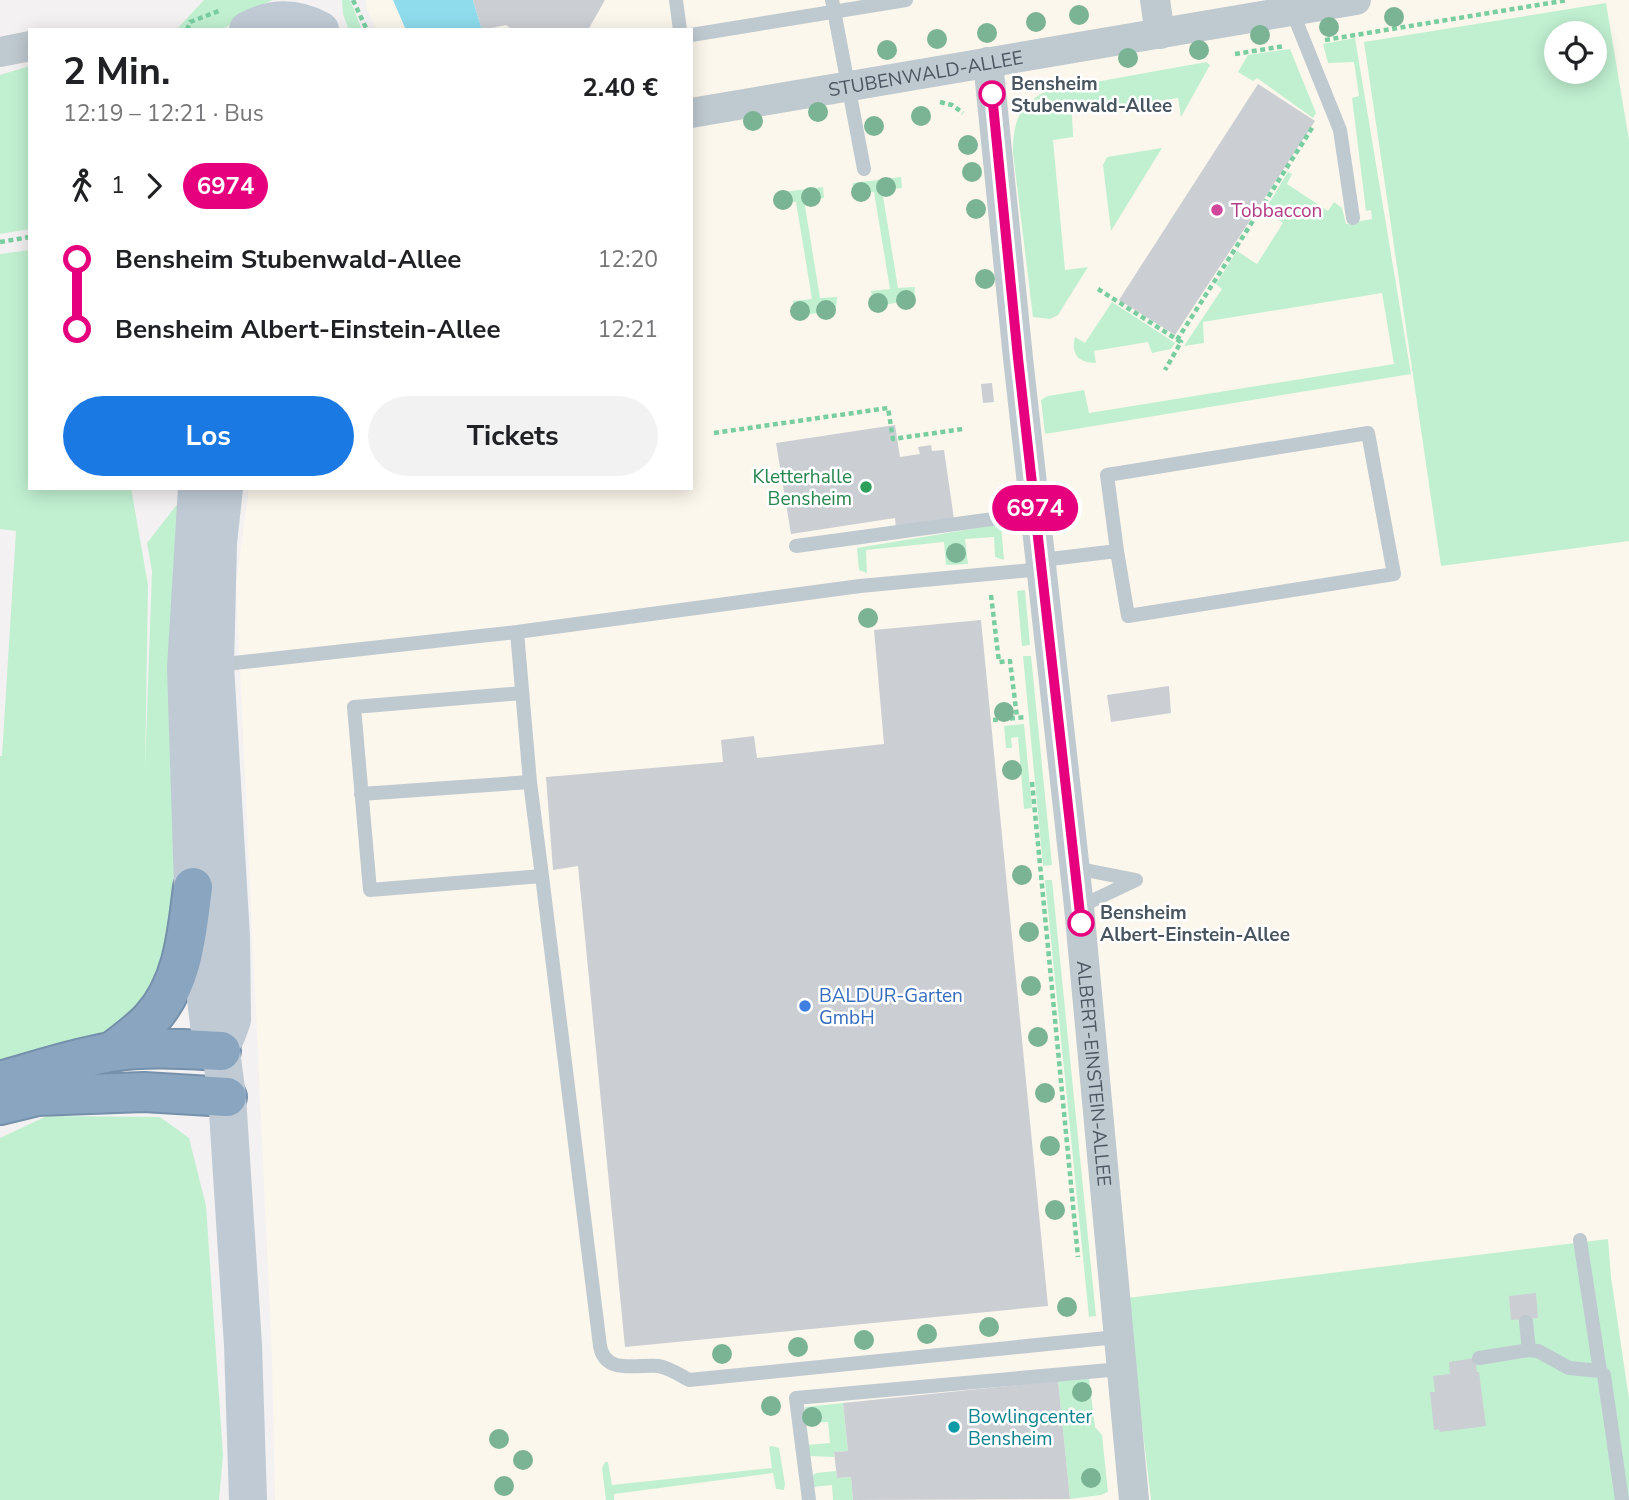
<!DOCTYPE html>
<html lang="de">
<meta charset="utf-8">
<style>
:root{--surface:#fff;--page:#f2f2f2;--text:#202124;--muted:#757577;--accent:#1b79e4}
body{margin:0;font-family:"Nunito Sans",sans-serif;background:var(--page);color:var(--text);height:100vh;display:flex;flex-direction:column;font-size:26px;white-space:nowrap}
*{box-sizing:border-box;margin:0}
p{font-size:23px;color:var(--muted)}
.icon{flex:none;width:38px;height:38px;fill:none;stroke:currentColor;stroke-width:2;stroke-linecap:round;stroke-linejoin:round}
.map{position:relative;flex:1;overflow:hidden}
.side{position:absolute;left:28px;top:28px;width:665px;height:462px;display:flex;flex-direction:column;background:var(--surface);border-radius:0px;box-shadow:0 4px 18px #0003}
.side>*{flex:none}
.badge{padding:0 14px;border-radius:23px;font-size:24px;line-height:46px}
.tools{position:absolute;left:1544px;top:21px;display:grid;gap:14px}
.tools a{display:grid;place-items:center;width:63px;height:63px;border-radius:50%;background:var(--surface);box-shadow:0 4px 18px #0003;font-size:35px}
.map>.badge{position:absolute;translate:-50% -50%;box-shadow:0 0 0 4px #fff}
.legs{display:flex;align-items:center;gap:10px;height:77px;padding:0 35px;font-size:23px}
.legs p{margin-inline-start:auto}
.summary{display:flex;align-items:center;justify-content:space-between;height:119px;padding:0 35px}
h1{font-size:38px;font-weight:700;line-height:52px}
.action{display:flex;gap:14px;margin-top:auto;padding:14px 35px}
.action a{flex:1;height:80px;border-radius:42px;background:var(--accent);color:#fff;font-size:28px;font-weight:700;line-height:80px;text-align:center}
.action a+a{background:var(--page);color:var(--text)}
ul{padding:0 35px;list-style:none}
li{display:flex;align-items:center;gap:24px;height:70px;font-size:26px}
li i{display:grid;place-items:center;width:10px;height:100%;margin:0 9px;background:currentColor}
li i::after{content:'';width:18px;height:18px;margin:-9px;border:5px solid;border-radius:50%;background:var(--surface)}
li p{margin-inline-start:auto}
li:first-child i{background:linear-gradient(#0000 50%,currentColor 0)}
li:last-child i{background:linear-gradient(currentColor 50%,#0000 0)}
.map>svg:first-child{display:block}
.commercial{fill:#fcf7ec;fill-rule:evenodd}
.green{fill:#c1f0d1;fill-rule:evenodd}
.water{fill:#8fdcec}
.building{fill:#cbced3}
.lines{fill:none;stroke-linecap:round;stroke-linejoin:round}
.highway-casing{stroke:#7590ab;stroke-width:42}
.path{stroke:#79cea1;stroke-width:4.5;stroke-dasharray:5 3.5;stroke-linecap:butt}
.lane{stroke:#bfc9d0;stroke-width:14}
.street{stroke:#bfc9d0;stroke-width:30}
.secondary{stroke:#bfcad4;stroke-width:38}
.highway{stroke:#8aa5bf;stroke-width:38}
.tree{fill:#7bb395}
.line-1-casing{stroke:#fff;stroke-width:16}
.line-1{stroke:#e6007e;stroke-width:10}
.stop-1-dot{fill:#fff;stroke:#e6007e;stroke-width:3.5}
.hotel-dot{fill:#d1479c;stroke:#fff;stroke-width:2.5}
.leisure-dot{fill:#2e9e5b;stroke:#fff;stroke-width:2.5}
.shop-dot{fill:#3f7fe0;stroke:#fff;stroke-width:2.5}
.culture-dot{fill:#0f9aa8;stroke:#fff;stroke-width:2.5}
.labels{text-anchor:middle;stroke-width:5;stroke-linejoin:round;paint-order:stroke}
.street-label{font-size:19px;fill:#49555f;stroke:#fff}
.stop-label{font-size:19px;font-weight:bold;fill:#49555f;stroke:#fff;text-anchor:start}
.hotel-label{font-size:19px;fill:#b23c85;stroke:#fff;text-anchor:start}
.leisure-label{font-size:19px;fill:#27864d;stroke:#fff;text-anchor:end}
.shop-label{font-size:19px;fill:#366cbe;stroke:#fff;text-anchor:start}
.culture-label{font-size:19px;fill:#0d838f;stroke:#fff;text-anchor:start}
</style>
<div class="map">
<svg width="1629" height="1500" viewBox="0 0 1629 1500">
<rect width="100%" height="100%" fill="#f3f1f1"/>
<path class="commercial" d="M366 0H1629V1500H275L272 1356 236 584 249 488H691V30H377L367 10ZM1556 33H1594V72H1556Z"/>
<path class="green" d="M204 0H273L241 14 227 27 218 30H176Z
M342 0H350L362 30H349L343 14Z
M1606 3 1629 140V541L1441 566 1364 42ZM1556 33H1594V72H1556Z
M1355 38 1411 374 1045 434 1041 400 1048 396 1084 390 1089 413 1394 364 1382 293 1203 322 1204 343 1184 346 1222 289 1216 284 1237 251 1257 264 1283 223 1265 210 1288 172 1292 174 1287 184 1328 211 1334 202 1342 208 1346 224 1372 219 1371 210 1366 211 1352 98 1359 96 1354 62 1328 63 1323 44Z
M1290 49 1316 113 1313 118 1257 78 1253 81 1238 72 1248 55Z
M1206 62 1210 65 1181 117 1178 98 1072 114 1073 137 1053 140 1065 270 1088 267 1058 315 1050 319 1033 317 1013 153C1013 122 1018 106 1046 91Z
M30 66V229L0 234V75Z
M1162 148 1111 231 1103 165 1107 157Z
M901 177 902 188 882 190 898 288 915 287 914 300 877 306 873 302 871 291 890 289 874 192 854 193 853 183Z
M823 187 824 198 804 200 820 298 837 297 836 310 799 316 794 312 793 301 812 299 796 202 776 203 775 193Z
M30 250V488H131L148 585 145 769 152 571 147 543 179 502 176 854 166 958 155 985 132 1011 109 1033 0 1067V756H2L16 531 0 529V254Z
M1112 302 1175 343 1171 349 1152 353 1148 342 1094 351 1096 363C1079 363 1070 354 1075 337L1085 343Z
M1001 524 1004 560 995 557 994 537 965 539 968 564 946 565 944 542 866 550 867 573 859 570 857 548Z
M1025 590 1030 645 1022 646 1017 591Z
M1023 656H1031L1052 865 1043 866Z
M1024 724 1032 808 1024 809 1018 737 1011 738 1012 748H1006L1004 726Z
M1045 880H1052L1096 1316 1089 1317Z
M47 1116 160 1117 189 1138 206 1206 223 1455 219 1500H0V1138Z
M1608 1239 1611 1277 1629 1399V1500H1151L1127 1298Z
M1089 1378 1095 1427 1102 1435 1108 1492 1101 1495 1070 1499 1058 1381Z
M843 1403 848 1451 834 1452V1457L810 1456 807 1445 830 1443 828 1422 806 1423 805 1407Z
M772 1446 779 1448 785 1484 784 1490 776 1489 773 1473 614 1494V1500H606L602 1468 605 1462H608L612 1485 772 1468 769 1447Z
M836 1471 837 1478 851 1477 853 1500H833L832 1485 813 1487 812 1476 816 1473Z"/>
<path class="water" d="M393 0H473L482 30H406Z"/>
<path class="building" d="M473 0H605L588 30H513L506 25 482 30Z
M1258 84 1315 121 1175 335 1119 300Z
M992 383 994 402 983 403 981 384Z
M895 425 900 457 920 454 918 447 931 445 932 451 944 450 954 519 896 529 895 518 791 534 776 443Z
M981 620 1048 1306 625 1347 578 866 553 870 546 777 723 762 721 740 754 736 757 758 884 744 874 630Z
M1169 686 1171 713 1111 722 1107 695Z
M1536 1293 1538 1318 1511 1320 1509 1296Z
M1475 1358 1477 1372H1479L1486 1426 1440 1432 1439 1429 1434 1430 1430 1392H1435L1433 1376 1450 1374 1449 1362Z
M1058 1381 1070 1499 853 1500 851 1477 837 1478 834 1452 848 1451 843 1403Z"/>
<g class="lines">
<defs>
<path id="highway" d="M113 1051C126 1041 140 1031 151 1019 184 982 187 934 193 887
M0 1081C37 1071 74 1058 111 1052 147 1046 185 1049 221 1051
M0 1105 37 1096 144 1092 227 1097"/>
</defs>
<use href="#highway" class="highway-casing"/>
<path class="path" d="M353 0 367 30
M187 30 190 22 219 11
M1325 40 1568 0
M1235 54 1285 46
M940 102 952 105 963 113
M0 242 30 237
M1098 289 1181 342 1165 370
M1177 340 1314 125
M714 433 888 408 893 439 963 429
M991 595 999 662 1010 661 1017 717
M993 720 1026 717
M1032 782 1078 1257"/>
<path class="lane" d="M676 0 680 30
M832 0 864 169
M1292 11 1340 130 1353 218
M691 35 906 0
M796 546 1036 513
M1042 560 1117 551 1107 475 1368 433 1394 574 1128 616 1117 551
M517 632 530 782 542 876 370 890 354 707 522 693
M216 665 517 632 860 586 1042 569
M361 794 530 782
M1075 868 1136 880
M542 876 600 1346C605 1375 637 1364 658 1366 668 1367 680 1375 689 1380L1117 1337
M1079 907 1136 880
M1580 1240 1600 1371
M1526 1322 1529 1350
M1479 1358 1529 1350 1538 1351 1569 1368 1600 1371 1604 1375 1622 1500
M809 1500 796 1398 1121 1369"/>
<g class="street">
<path d="M1155 0 1160 34"/>
<path d="M0 52 30 46"/>
<path id="s1" d="M988 62 1018 358 1079 907 1134 1500"/>
<path id="s2" d="M691 113 1356 0"/>
</g>
<path class="secondary" d="M248 30C273 17 295 17 320 30
M197 488 186 668 193 887 209 1024 221 1051 227 1097 243 1345 248 1500
M224 488 218 543 215 665 231 937 232 1020 226 1036"/>
<use href="#highway" class="highway"/>
</g>
<g class="tree">
<circle cx="1079" cy="15" r="10"/>
<circle cx="1394" cy="17" r="10"/>
<circle cx="1036" cy="22" r="10"/>
<circle cx="1329" cy="27" r="10"/>
<circle cx="987" cy="33" r="10"/>
<circle cx="1260" cy="35" r="10"/>
<circle cx="937" cy="39" r="10"/>
<circle cx="887" cy="50" r="10"/>
<circle cx="1199" cy="50" r="10"/>
<circle cx="1128" cy="58" r="10"/>
<circle cx="818" cy="112" r="10"/>
<circle cx="921" cy="116" r="10"/>
<circle cx="753" cy="121" r="10"/>
<circle cx="874" cy="126" r="10"/>
<circle cx="968" cy="145" r="10"/>
<circle cx="972" cy="172" r="10"/>
<circle cx="886" cy="187" r="10"/>
<circle cx="861" cy="192" r="10"/>
<circle cx="811" cy="197" r="10"/>
<circle cx="783" cy="200" r="10"/>
<circle cx="976" cy="209" r="10"/>
<circle cx="985" cy="279" r="10"/>
<circle cx="906" cy="300" r="10"/>
<circle cx="878" cy="303" r="10"/>
<circle cx="826" cy="310" r="10"/>
<circle cx="800" cy="311" r="10"/>
<circle cx="956" cy="553" r="10"/>
<circle cx="868" cy="618" r="10"/>
<circle cx="1004" cy="712" r="10"/>
<circle cx="1012" cy="770" r="10"/>
<circle cx="1022" cy="875" r="10"/>
<circle cx="1029" cy="932" r="10"/>
<circle cx="1031" cy="986" r="10"/>
<circle cx="1038" cy="1037" r="10"/>
<circle cx="1045" cy="1093" r="10"/>
<circle cx="1050" cy="1146" r="10"/>
<circle cx="1055" cy="1210" r="10"/>
<circle cx="1067" cy="1307" r="10"/>
<circle cx="989" cy="1327" r="10"/>
<circle cx="927" cy="1334" r="10"/>
<circle cx="864" cy="1340" r="10"/>
<circle cx="798" cy="1347" r="10"/>
<circle cx="722" cy="1354" r="10"/>
<circle cx="1082" cy="1392" r="10"/>
<circle cx="771" cy="1406" r="10"/>
<circle cx="812" cy="1417" r="10"/>
<circle cx="499" cy="1439" r="10"/>
<circle cx="523" cy="1460" r="10"/>
<circle cx="1091" cy="1478" r="10"/>
<circle cx="504" cy="1486" r="10"/>
</g>
<g class="lines">
<defs>
<path id="line-1" d="M992 94 1018 358 1081 923"/>
</defs>
<use href="#line-1" class="line-1-casing"/>
<use href="#line-1" class="line-1"/>
</g>
<g class="stop-1-dot">
<circle cx="992" cy="94" r="12"/>
<circle cx="1081" cy="923" r="12"/>
</g>
<circle class="hotel-dot" cx="1217" cy="210" r="7"/>
<circle class="leisure-dot" cx="866" cy="487" r="7"/>
<circle class="shop-dot" cx="805" cy="1006" r="7"/>
<circle class="culture-dot" cx="954" cy="1427" r="7"/>
<g class="labels">
<g class="street-label">
<text dy="7" stroke="none"><textPath href="#s2" startOffset="238">STUBENWALD-ALLEE</textPath></text>
<text dy="7" stroke="none"><textPath href="#s1" startOffset="1017">ALBERT-EINSTEIN-ALLEE</textPath></text>
</g>
<g class="stop-label">
<text x="1011" y="90">Bensheim<tspan x="1011" dy="22">Stubenwald-Allee</tspan></text>
<text x="1100" y="919">Bensheim<tspan x="1100" dy="22">Albert-Einstein-Allee</tspan></text>
</g>
<g class="hotel-label">
<text x="1231" y="217">Tobbaccon</text>
</g>
<g class="leisure-label">
<text x="852" y="483">Kletterhalle<tspan x="852" dy="22">Bensheim</tspan></text>
</g>
<g class="shop-label">
<text x="819" y="1002">BALDUR-Garten<tspan x="819" dy="22">GmbH</tspan></text>
</g>
<g class="culture-label">
<text x="968" y="1423">Bowlingcenter<tspan x="968" dy="22">Bensheim</tspan></text>
</g>
</g>
</svg>
<div class="tools">
<a><svg class="icon" aria-label="locate" viewBox="0 0 24 24"><circle cx="12" cy="12" r="6"/><path d="M12 2v4M12 18v4M2 12h4M18 12h4"/></svg></a>
</div>
<b class="badge" style="left:1035px;top:508px;background:#e6007e;color:#fff">6974</b>
<section class="side">
<div class="summary"><div><h1>2 Min.</h1><p>12:19 – 12:21 · Bus</p></div><b>2.40 €</b></div>
<div class="legs"><svg class="icon" aria-label="walk" viewBox="0 0 24 24"><circle cx="13" cy="4" r="2"/><path d="M13 8l-2 6 4 7M11 14l-3 7M7 12l3-4h3l4 4"/></svg>1<svg class="icon" aria-label="forward" viewBox="0 0 24 24"><path d="M9 5l7 7-7 7"/></svg><b class="badge" style="background:#e6007e;color:#fff">6974</b></div>
<ul>
<li><i style="color:#e6007e"></i><b>Bensheim Stubenwald-Allee</b><p>12:20</p></li>
<li><i style="color:#e6007e"></i><b>Bensheim Albert-Einstein-Allee</b><p>12:21</p></li>
</ul>
<div class="action"><a>Los</a><a>Tickets</a></div>
</section>
</div>
